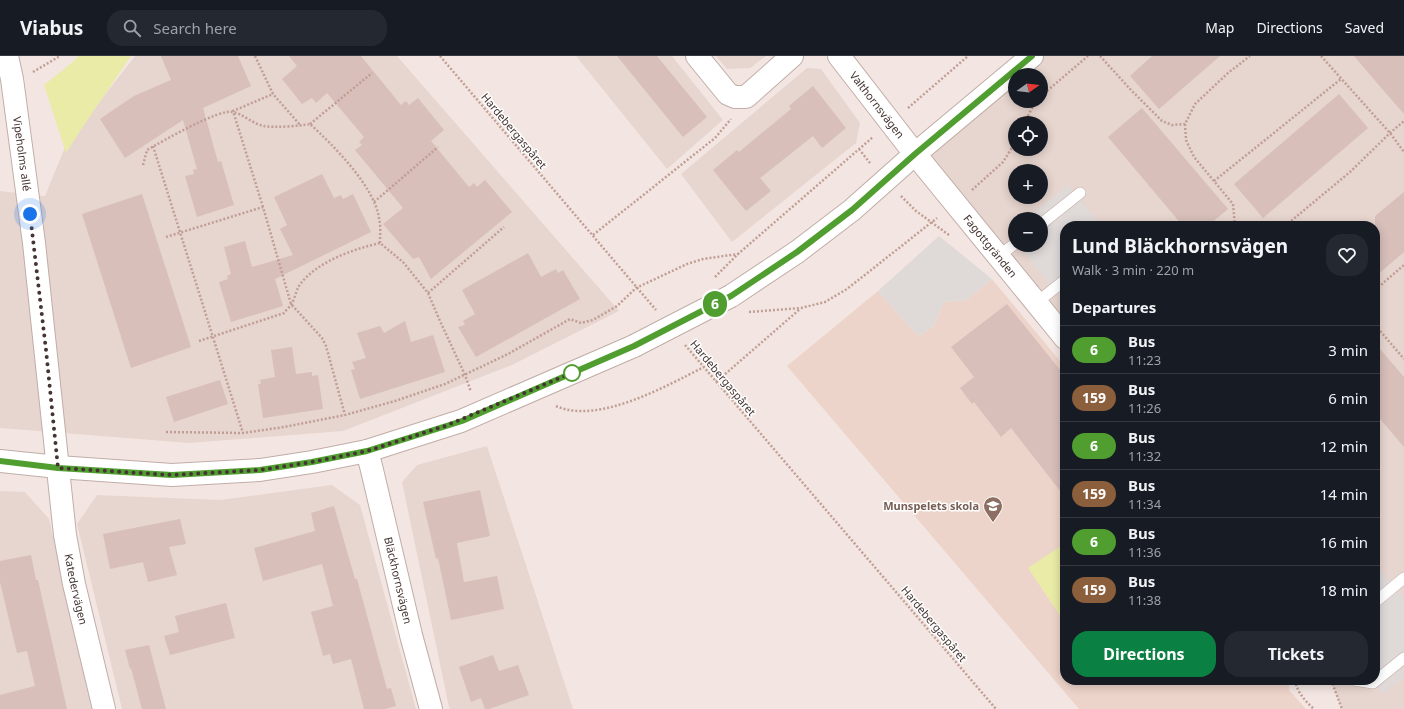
<!DOCTYPE html>
<meta charset="utf-8">
<style>
:root{--surface:#171b24;--page:#242831;--text:#f1f3f6;--muted:#9ea1a6;--line:#363941;--accent:#0b8043}
body{margin:0;font-family:"Noto Sans",sans-serif;background:var(--page);color:var(--text);height:100vh;display:flex;flex-direction:column;font-size:15px;white-space:nowrap}
*{box-sizing:border-box;margin:0}
p{font-size:13px;color:var(--muted)}
.icon{flex:none;width:22px;height:22px;fill:none;stroke:currentColor;stroke-width:2;stroke-linecap:round;stroke-linejoin:round}
.map{position:relative;flex:1;overflow:hidden}
.details{position:absolute;left:1060px;top:165px;width:320px;height:464px;display:flex;flex-direction:column;background:var(--surface);border-radius:16px;box-shadow:0 2px 10px #0003}
.details>*{flex:none}
.badge{padding:0 8px;border-radius:13px;font-size:14px;line-height:26px}
.needle{width:26px;rotate:75deg}
.buttons{position:absolute;left:1008px;top:12px;display:grid;gap:8px}
.buttons a{display:grid;place-items:center;width:40px;height:40px;border-radius:50%;background:var(--surface);box-shadow:0 2px 10px #0003;font-size:20px}
.you{position:absolute;width:20px;height:20px;margin:-10px;border:3px solid #fff;border-radius:50%;background:#1a73e8;box-shadow:0 0 0 6px #1a73e833}
.map>.badge{position:absolute;translate:-50% -50%;box-shadow:0 0 0 2px #fff}
h2{padding:0 12px;font-size:15px;line-height:36px}
.round{display:grid;place-items:center;flex:none;width:42px;height:42px;border-radius:16px;background:var(--page)}
.overview{display:flex;align-items:center;justify-content:space-between;height:68px;padding:0 12px}
h1{font-size:19px;font-weight:700;line-height:30px}
.action{display:flex;gap:8px;margin-top:auto;padding:8px 12px}
.action a{flex:1;height:46px;border-radius:16px;background:var(--accent);color:#fff;font-size:16px;font-weight:700;line-height:46px;text-align:center}
.action a+a{background:var(--page);color:var(--text)}
ul{padding:0;list-style:none}
li{display:flex;align-items:center;gap:12px;height:48px;padding:0 12px;border-top:1px solid var(--line)}
li div{flex:1}
li b{display:block;font-size:15px}
li em{font-style:normal}
li .badge{min-width:44px;font-weight:700;text-align:center}
header{display:flex;align-items:center;gap:24px;box-sizing:border-box;height:56px;padding:0 20px;background:var(--surface);border-bottom:1px solid var(--line)}
header strong{font-size:19px}
nav{display:flex;gap:22px;margin-inline-start:auto;font-size:14px}
.search{width:280px;height:36px;background:var(--page);display:flex;align-items:center;gap:10px;box-sizing:border-box;padding:0 14px;border-radius:16px;color:var(--muted);font-size:15px}
.map>svg:first-child{display:block}
.residential{fill:#e7d5cf;fill-rule:evenodd}
.education{fill:#edd4ca}
.green{fill:#e9eba7}
.parking{fill:#dfd9d8}
.building{fill:#d8bfb9}
.lines{fill:none;stroke-linecap:round;stroke-linejoin:round}
.service-casing{stroke:#c1ada7;stroke-width:12}
.minor-casing{stroke:#c1ada7;stroke-width:24}
.tertiary-casing{stroke:#c1ada7;stroke-width:24}
.path{stroke:#c19e94;stroke-width:2.5;stroke-dasharray:2 2;stroke-linecap:butt}
.service{stroke:#fff;stroke-width:11}
.minor{stroke:#fff;stroke-width:22}
.tertiary{stroke:#fff;stroke-width:22}
.tertiary-bridge-casing{stroke:#c1ada7;stroke-width:24;stroke-linecap:butt}
.tertiary-bridge{stroke:#fff;stroke-width:22}
.line-casing{stroke:#fff;stroke-width:9}
.line{stroke:#509e2f;stroke-width:6}
.walk{stroke:#443532;stroke-width:4;stroke-dasharray:0 7.2}
.stop-dot{fill:#fff;stroke:#509e2f;stroke-width:2}
.labels{text-anchor:middle;stroke-width:3;stroke-linejoin:round;paint-order:stroke}
.street-label{font-size:11px;fill:#443532;stroke:#fff}
.education-label{font-size:11px;font-weight:bold;fill:#785e54;stroke:#fff;text-anchor:end}
</style>
<header>
<strong>Viabus</strong>
<div class="search"><svg class="icon" aria-label="search" viewBox="0 0 24 24"><circle cx="10" cy="10" r="6"/><path d="M15 15l6 6"/></svg>Search here</div>
<nav><a>Map</a><a>Directions</a><a>Saved</a></nav>
</header>
<div class="map">
<svg width="1404" height="653" viewBox="0 0 1404 653">
<rect width="100%" height="100%" fill="#f3e6e2"/>
<path class="residential" d="M135 0H397L619 255 512 309 343 375 189 387 0 372V135L45 140 66 89Z
M576 0H672L723 64 667 113Z
M716 0H766L750 12 727 13Z
M1032 0H1404V653H1342L1331 624H1375V170H1065V282L915 98ZM1015 19H1041V45H1015ZM1015 67H1041V93H1015ZM1015 115H1041V141H1015ZM1015 163H1041V189H1015Z
M807 12 821 13 860 67 856 87 732 186 681 118Z
M487 390 573 653H450L449 651 402 426 417 409Z
M332 429 360 449 416 653H122L77 468 97 439 220 444Z
M0 435 25 436 49 463 92 653H0Z"/>
<path class="education" d="M992 223 1065 311V624H1289V634L1306 653H1079L787 310 878 235 918 280 933 271 944 246 967 244Z"/>
<path class="green" d="M78 0H131L84 69 66 97 44 29 74 5Z
M1061 490 1065 496V567L1028 512Z"/>
<path class="parking" d="M1068 129 1102 170H1065V247L1018 189H1041V163H1026Z
M939 180 992 223 967 244 944 246 933 271 918 280 878 235Z
M1375 507 1404 542V621L1383 638 1371 624H1375Z"/>
<path class="building" d="M161 0H238L251 30 203 52 218 106 221 105 234 149 197 161 185 120 194 118 193 114 197 113 183 64 125 102 100 63 134 40 171 24Z
M289 0H361L401 49 406 45 409 49 418 42 444 74 431 85 469 131 474 127 477 131 485 124 512 156 431 223 419 201 413 203 383 168 403 152 355 94 362 89 359 86 364 81 327 37 316 47 312 42 302 48 282 23 297 10Z
M617 0H657L707 61 683 81Z
M1152 0H1220L1159 53 1130 20Z
M1354 0H1404V58L1377 27Z
M813 30 846 72 822 92 813 80 760 122 771 135 746 155 713 114 737 94 739 96 791 53 789 50Z
M1339 38 1368 72 1263 162 1234 128Z
M1142 52 1228 153 1208 170H1183L1108 81Z
M322 118 334 142 341 139 343 143 353 138 371 176 275 223 283 250 231 266 219 226 228 223 227 220 231 218 224 191 245 185 252 211 293 199 280 173 287 169 274 141Z
M1404 136V196L1375 221V160Z
M142 138 191 291 131 312 82 158Z
M528 197 541 221 556 213 558 217 563 214 580 243 476 301 458 271 465 269 463 265 475 258 462 234Z
M1007 248 1065 320V441L1011 372 1001 381 974 346 972 348 960 332 974 321 951 291Z
M405 265 411 286 433 279 445 316 360 343 351 314 355 313 352 306 366 302 357 277 380 270 384 277Z
M1375 287 1404 321V391L1375 357Z
M292 291 296 318 312 316V320L318 319 323 353 263 362 258 328H261L260 324 275 321 271 294Z
M220 324 228 348 174 366 166 341Z
M480 434 490 480 457 487 464 526 497 520 504 553 451 564 438 502 436 503 423 446Z
M334 450 355 523H357L387 633 391 632 396 650 385 653H364L351 603 333 608 330 598 323 600 311 556 333 550 322 508 263 525 254 492 315 475 311 457Z
M180 463 186 488 169 491 177 519 148 526 143 506 110 513 103 478Z
M31 499 36 524H38L67 653H0V639L35 630 27 595 17 597 0 526V505Z
M226 547 235 582 170 599 164 580 179 576 175 560Z
M149 589 166 653H142L131 612 130 613 125 594Z
M493 599 499 615 518 609 529 639 489 653H485L481 642 471 646 459 611Z"/>
<g class="lines">
<defs>
<path id="service" d="M1041 168 1080 137
M998 200 1015 188
M1036 247 1065 224
M1375 546 1404 522
M1354 624 1373 627 1404 602"/>
<g id="minor">
<path id="s1" d="M7 0 12 23 34 187 65 479 74 528 104 653"/>
<path d="M697 0 728 38 735 41H746L792 0"/>
<path id="s2" d="M839 0 915 98 1065 282"/>
<path id="s3" d="M367 395 372 414 411 579 431 653"/>
</g>
<path id="tertiary" d="M731 240 797 196 852 154 915 98 1032 0
M0 405 58 411 172 419 260 414 312 406 367 395 461 365 634 290"/>
</defs>
<use href="#service" class="service-casing"/>
<use href="#minor" class="minor-casing"/>
<use href="#tertiary" class="tertiary-casing"/>
<path class="path" d="M255 0 273 38 301 70
M440 0 656 254
M1100 0 1131 34 1162 65 1172 69 1185 68
M1321 0 1390 77 1404 96
M33 16 60 0
M1041 40 1088 0
M908 52 968 0
M1024 67 1036 45
M310 68 372 17
M153 90 243 377
M859 93 870 107
M143 109 147 94C161 86 220 52 233 56 243 58 253 68 264 70 273 72 300 70 310 68 334 90 374 130 379 162 381 170 380 179 380 187
M1214 125 1341 23
M972 134 1003 106 1015 87
M901 140 916 155 949 179
M374 146 438 91
M263 151 233 55 273 38
M1235 170 1233 148 1194 101 1186 84 1185 68 1195 48 1228 17 1250 0
M1285 170 1350 116 1390 77 1404 65
M593 179 715 82 731 63
M166 181 263 151 291 248 322 282 326 290 345 359
M715 221 738 198 873 81
M1375 234 1404 209
M428 237 504 171
M749 256 801 252 825 246 847 233 937 162
M1375 269 1404 303
M199 285 284 257C286 254 290 251 292 247 295 242 296 235 299 230 315 206 354 193 380 187L403 206 428 237 440 265 465 319 471 336
M685 289 996 653
M716 326 800 253
M556 350C598 369 666 330 704 311
M166 376 243 377 284 371 345 359 395 345 445 328 508 298 570 263 581 267 593 264 617 250 636 232 687 208 703 203 738 198
M1295 624C1297 636 1305 645 1314 653
M1331 624 1342 653"/>
<use href="#service" class="service"/>
<use href="#minor" class="minor"/>
<use href="#tertiary" class="tertiary"/>
<defs>
<path id="tertiary-bridge" d="M634 290 731 240"/>
</defs>
<use href="#tertiary-bridge" class="tertiary-bridge-casing"/>
<use href="#tertiary-bridge" class="tertiary-bridge"/>
</g>
<g class="lines">
<defs>
<path id="line" d="M0 405 58 412 172 419 260 414 312 406 367 395 462 365 634 290 731 240 797 196 852 154 915 98 1032 0"/>
</defs>
<use href="#line" class="line-casing"/>
<use href="#line" class="line"/>
<path class="walk" d="M30 158 46 294 58 412 172 419 260 414 312 406 367 395 445 370 572 317"/>
</g>
<defs>
<symbol id="school-pin" viewBox="-11 -11 22 30"><path d="M0 17L-7.5 6A9.5 9.5 0 1 1 7.5 6Z" fill="#8d6e63" stroke="#fff"/><path d="M0-5L7-2L0 1L-7-2ZM-4 1L0 2.5L4 1V4Q0 6-4 4Z" fill="#fff"/></symbol>
</defs>
<g fill-rule="evenodd">
<use href="#school-pin" x="982" y="439" width="22" height="30"/>
</g>
<circle class="stop-dot" cx="572" cy="317" r="8"/>
<g class="labels">
<g class="street-label">
<text dy="4" stroke="none"><textPath href="#s2" startOffset="62">Valthornsvägen</textPath></text>
<text transform="translate(514 75) rotate(50)" y="4">Hardebergaspåret</text>
<text dy="4" stroke="none"><textPath href="#s1" startOffset="99">Vipeholms allé</textPath></text>
<text dy="4" stroke="none"><textPath href="#s2" startOffset="243">Fagottgränden</textPath></text>
<text transform="translate(723 322) rotate(50)" y="4">Hardebergaspåret</text>
<text dy="4" stroke="none"><textPath href="#s3" startOffset="133">Bläckhornsvägen</textPath></text>
<text dy="4" stroke="none"><textPath href="#s1" startOffset="538">Katedervägen</textPath></text>
<text transform="translate(934 568) rotate(50)" y="4">Hardebergaspåret</text>
</g>
<g class="education-label">
<text x="979" y="454">Munspelets skola</text>
</g>
</g>
</svg>
<div class="buttons">
<a><svg class="needle" viewBox="-14 -14 28 28"><path d="M0-13l5 13h-10z" fill="#e53935"/><path d="M0 13l5-13h-10z" fill="#9ea1a6"/></svg></a>
<a><svg class="icon" aria-label="locate" viewBox="0 0 24 24"><circle cx="12" cy="12" r="6"/><path d="M12 2v4M12 18v4M2 12h4M18 12h4"/></svg></a>
<a>+</a>
<a>−</a>
</div>
<div class="you" style="left:30px;top:158px"></div>
<b class="badge" style="left:715px;top:248px;background:#509e2f;color:#fff">6</b>
<section class="details">
<div class="overview"><div><h1>Lund Bläckhornsvägen</h1><p>Walk · 3 min · 220 m</p></div><a class="round"><svg class="icon" aria-label="heart" viewBox="0 0 24 24"><path d="M12 20l-8-8c-3-5 5-10 8-4 3-6 11-1 8 4z"/></svg></a></div>
<h2>Departures</h2>
<ul>
<li><span class="badge" style="background:#509e2f;color:#fff">6</span><div><b>Bus</b><p>11:23</p></div><em>3 min</em></li>
<li><span class="badge" style="background:#8b5e3c;color:#fff">159</span><div><b>Bus</b><p>11:26</p></div><em>6 min</em></li>
<li><span class="badge" style="background:#509e2f;color:#fff">6</span><div><b>Bus</b><p>11:32</p></div><em>12 min</em></li>
<li><span class="badge" style="background:#8b5e3c;color:#fff">159</span><div><b>Bus</b><p>11:34</p></div><em>14 min</em></li>
<li><span class="badge" style="background:#509e2f;color:#fff">6</span><div><b>Bus</b><p>11:36</p></div><em>16 min</em></li>
<li><span class="badge" style="background:#8b5e3c;color:#fff">159</span><div><b>Bus</b><p>11:38</p></div><em>18 min</em></li>
</ul>
<div class="action"><a>Directions</a><a>Tickets</a></div>
</section>
</div>
